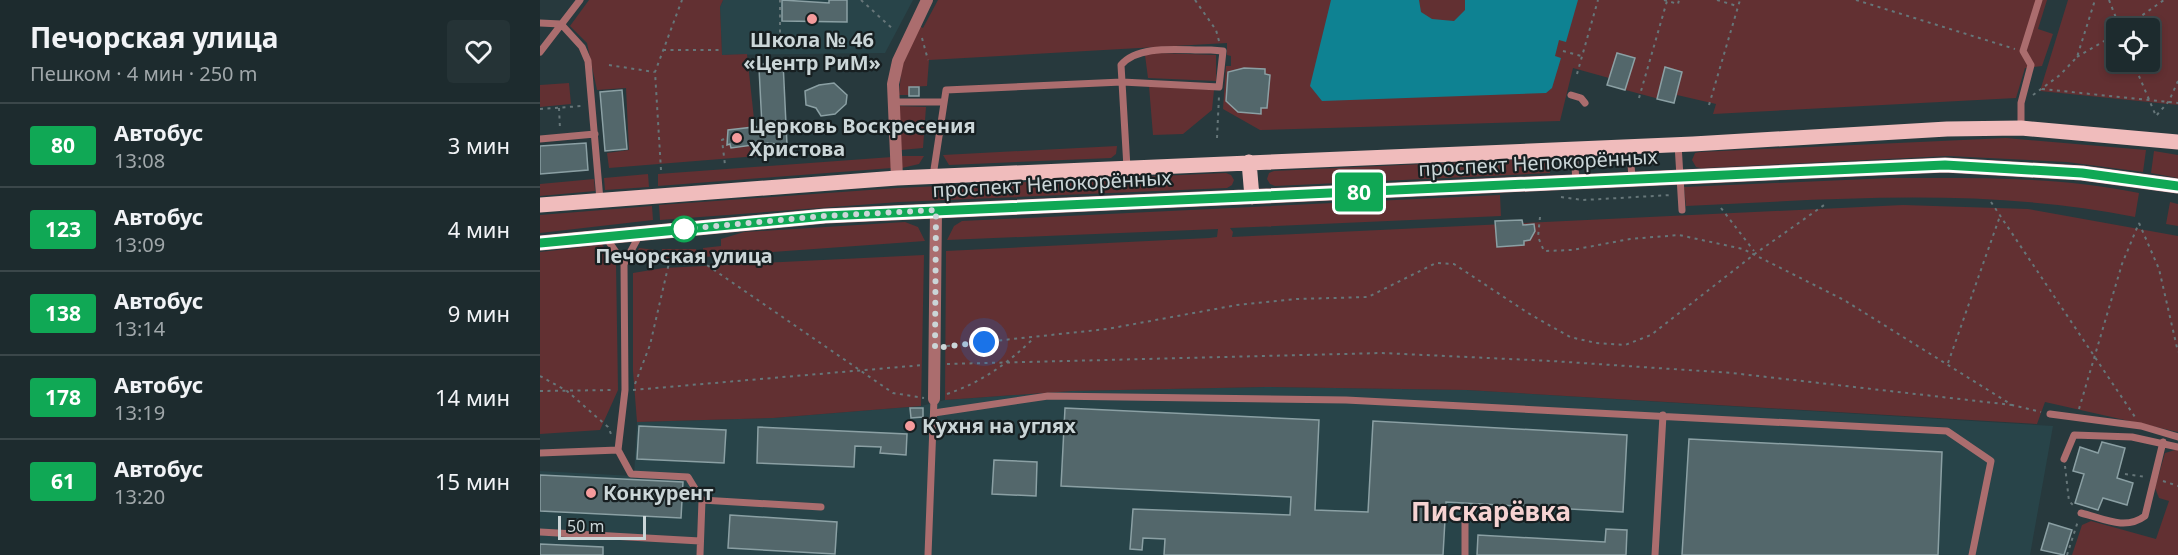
<!DOCTYPE html>
<html lang="ru">
<meta charset="utf-8">
<style>
:root{--surface:#1d2b2e;--page:#253336;--text:#f1f3f6;--muted:#a0a7aa;--line:#3b474a}
body{margin:0;font-family:"Noto Sans",sans-serif;background:var(--page);color:var(--text);height:100vh;display:flex;flex-direction:column;font-size:22px;white-space:nowrap}
*{box-sizing:border-box;margin:0}
p{font-size:20px;color:var(--muted)}
.icon{flex:none;width:33px;height:33px;fill:none;stroke:currentColor;stroke-width:2;stroke-linecap:round;stroke-linejoin:round}
.map{position:relative;flex:1;overflow:hidden}
.details{display:flex;flex-direction:column;background:var(--surface);width:540px}
.details>*{flex:none}
.badge{padding:0 12px;border-radius:4px;font-size:21px;line-height:39px}
.tools{position:absolute;left:1566px;top:18px;display:grid;gap:12px}
.tools a{display:grid;place-items:center;width:54px;height:54px;border-radius:6px;background:var(--surface);box-shadow:0 3px 9px #0003,0 0 0 2px var(--line);font-size:30px}
.scale{position:absolute;left:18px;bottom:15px;width:88px;box-sizing:border-box;padding-left:6px;border:3px solid #cbd6d8;border-top:0;font-size:16px;line-height:21px;white-space:nowrap;color:#cbd6d8;-webkit-text-stroke:4px #171f21;paint-order:stroke}
.you{position:absolute;width:30px;height:30px;margin:-15px;border:4px solid #fff;border-radius:50%;background:#1a73e8;box-shadow:0 0 0 9px #1a73e833}
.map>.badge{position:absolute;translate:-50% -50%;box-shadow:0 0 0 3px #fff}
.round{display:grid;place-items:center;flex:none;width:63px;height:63px;border-radius:6px;background:var(--page)}
.summary{display:flex;align-items:center;justify-content:space-between;height:102px;padding:0 30px}
h1{font-size:28px;font-weight:700;line-height:45px}
ul{padding:0;list-style:none}
li{display:flex;align-items:center;gap:18px;height:84px;padding:0 30px;border-top:2px solid var(--line)}
li div{flex:1}
li b{display:block;font-size:22px}
li em{font-style:normal}
li .badge{min-width:66px;font-weight:700;text-align:center}
main{display:flex;flex:1;min-height:0}
.map>svg:first-child{display:block}
.built{fill:#284449}
.green{fill:#623032;fill-rule:evenodd}
.water{fill:#0e8292}
.building{fill:#53676b;stroke:#8ba0a4;stroke-width:1.5}
.lines{fill:none;stroke-linecap:round;stroke-linejoin:round}
.path{stroke:#667679;stroke-width:2;stroke-dasharray:3 4.5;stroke-linecap:butt}
.lane{stroke:#ab6d6e;stroke-width:7}
.street{stroke:#ab6d6e;stroke-width:12}
.primary{stroke:#f0bcbc;stroke-width:15}
.line-casing{stroke:#fff;stroke-width:14}
.line{stroke:#10a855;stroke-width:9}
.walk{stroke:#cbd6d8;stroke-width:6;stroke-dasharray:0 10.8}
.poi-dot{fill:#f59b9c;stroke:#171f21;stroke-width:2}
.stop-dot{fill:#fff;stroke:#10a855;stroke-width:3}
.labels{text-anchor:middle;stroke-width:4.5;stroke-linejoin:round;paint-order:stroke}
.poi-label{font-size:20px;font-weight:bold;fill:#cbd6d8;stroke:#171f21;text-anchor:start}
.street-label{font-size:20px;fill:#cbd6d8;stroke:#171f21}
.stop-label{font-size:20px;font-weight:bold;fill:#cbd6d8;stroke:#171f21}
.district-label{font-size:26px;font-weight:bold;fill:#f6d3d2;stroke:#171f21}
</style>
<main>
<section class="details">
<div class="summary"><div><h1>Печорская улица</h1><p>Пешком · 4 мин · 250 m</p></div><a class="round"><svg class="icon" aria-label="heart" viewBox="0 0 24 24"><path d="M12 20l-8-8c-3-5 5-10 8-4 3-6 11-1 8 4z"/></svg></a></div>
<ul>
<li><span class="badge" style="background:#10a855;color:#fff">80</span><div><b>Автобус</b><p>13:08</p></div><em>3 мин</em></li>
<li><span class="badge" style="background:#10a855;color:#fff">123</span><div><b>Автобус</b><p>13:09</p></div><em>4 мин</em></li>
<li><span class="badge" style="background:#10a855;color:#fff">138</span><div><b>Автобус</b><p>13:14</p></div><em>9 мин</em></li>
<li><span class="badge" style="background:#10a855;color:#fff">178</span><div><b>Автобус</b><p>13:19</p></div><em>14 мин</em></li>
<li><span class="badge" style="background:#10a855;color:#fff">61</span><div><b>Автобус</b><p>13:20</p></div><em>15 мин</em></li>
</ul>
</section>
<div class="map">
<svg width="1638" height="555" viewBox="0 0 1638 555">
<rect width="100%" height="100%" fill="#27393d"/>
<path class="built" d="M183 0H373L345 53 182 55 180 7Z
M725 387 927 390 1513 426 1490 555H0V471L94 476 97 422 233 418 381 406 405 400 532 391Z"/>
<path class="green" d="M49 0H183L180 7 182 55 207 54 218 156 69 168 67 153 89 150 86 88 57 90 47 43 30 26Z
M398 0H1507L1498 29 1513 34 1502 66 1485 68 1476 98 1173 114 1176 104 1137 95 1134 103 1067 85 1069 78 1033 68 1020 121 720 130 683 109 686 66H691V56L687 55V43L389 60 387 86 369 87V95H359L362 62 379 26 383 28Z
M1528 0H1638V105L1500 91ZM1576 28H1610V62H1576Z
M618 53 676 55V81L608 78 605 55Z
M29 83 31 104 0 107V85Z
M609 86 674 90 672 110 643 134 613 135Z
M358 106 386 107 383 148 361 150Z
M1466 138 1606 150 1603 172 1527 162 1408 156 1161 168 1156 167 1152 160 1155 153 1160 152Z
M577 146 576 154 571 158 409 165 403 155Z
M1614 151 1638 155V178L1611 173Z
M362 156H384L379 164 362 168Z
M352 157V168L118 186V174Z
M1010 158V173L735 186 730 184 727 179 729 173 734 171Z
M686 173 691 175 694 180 692 185 687 188 359 202 120 220 119 205 357 188Z
M108 174 109 187 65 190 64 178Z
M1350 178C1434 178 1517 176 1599 193L1595 217C1446 187 1297 199 1146 206L1144 187Z
M54 179 55 191 0 196V184Z
M960 195 961 216 690 228 693 232 692 237 1363 205 1488 209 1638 236V432L1505 402 1497 424 927 390 725 387 532 391 405 400 406 251 669 238 677 237 678 229 407 240 414 226 422 221Z
M1630 202 1638 204V226L1626 224Z
M112 206 113 220 0 233V215Z
M365 222 378 227 385 241 164 257 163 248 181 246V239L204 232Z
M62 245 71 253 76 263 78 390 60 430 0 434V252Z
M99 248 115 250 113 261 94 262Z
M122 249H156L157 258 120 260Z
M384 255 381 406 233 418 97 422 93 371V273L123 268Z
M1635 450H1638V555H1532L1542 525 1551 521 1616 539 1629 501 1619 498 1615 488 1625 453Z"/>
<path class="water" d="M791 0H879L881 12 892 19 914 21 925 10V0H1038L1026 42 1019 40 1015 56 1021 58 1012 88 1006 93 782 101 770 86Z"/>
<path class="building" d="M242 0 289 3V0H307V22L242 21Z
M1077 53 1095 58 1085 90 1067 85Z
M243 62 247 145 227 143 191 148 190 144 187 145 188 130 222 126 219 68H223V64Z
M1125 67 1142 72 1134 103 1117 99Z
M704 68 725 69V74L730 75 727 108H721V114L698 112 686 101 688 72Z
M294 83 307 95 306 104 295 114 281 116 276 108 266 105 265 91 279 85Z
M369 87H379V96H369Z
M82 90 87 149 65 151 60 92Z
M46 143 48 170 0 174V146Z
M982 220 983 225 994 224 995 231 990 240 984 241V245L957 247 955 221Z
M370 408H383V417L371 418Z
M525 408 779 420 775 510 828 512 833 421 1087 435 1083 512 906 502 903 555H624L625 539 603 538 602 550 590 549 593 509 750 515 751 497 521 486Z
M99 426 186 430 184 463 97 459Z
M218 427 367 434 366 455 340 453 341 447 315 446 314 467 217 463Z
M1149 439 1402 452 1398 555H1142Z
M1562 442 1585 448 1577 478 1593 483 1587 505 1563 498 1558 510 1535 503 1544 474 1533 471 1540 447 1558 453Z
M454 460 497 462 496 496 452 494Z
M0 475 143 482 141 518 0 511Z
M190 515 297 522 295 554 188 548Z
M1509 523 1532 530 1524 555 1501 550Z
M1066 529 1087 530 1086 555H937L938 535 1065 542Z
M0 544 63 547V555H0Z"/>
<g class="lines">
<path class="path" d="M321 0 354 30
M655 0 676 30 679 41
M1124 0 1138 4 1139 0
M1177 0 1197 6
M1316 0 1475 49
M1569 0 1580 28
M1584 28 1624 0
M382 38 388 60
M240 40V0
M123 50H182
M1023 51 1041 56
M1537 57 1576 34
M1593 62 1616 116 1629 101 1638 81
M69 65 114 72
M1037 74 1058 0
M1502 89 1638 103
M1493 95 1520 75 1537 57 1555 0
M1099 98 1127 1
M1169 105 1200 0
M19 108 20 129
M0 109 42 106
M677 138 679 96
M184 139 182 140 185 165
M121 170 115 72 142 0
M1021 197 1043 200 1132 195
M1451 202 1595 417
M1181 208 1214 251
M1000 217 998 237 1004 251 1032 250 1090 239 1139 235 1203 249 1304 300 1472 405 1501 412
M1599 223 1619 269 1638 352
M161 261 353 393 384 398
M407 346 567 329 697 305 757 299 828 297 896 263 914 264 988 313 1030 337 1056 343 1085 345 1111 335 1216 253 1287 203
M1408 363 1460 216
M407 364 842 353 1012 361 1192 373 1472 405
M0 376 27 391 68 427 71 434
M95 384 110 345 129 263
M93 390 383 365
M0 391 75 390
M407 394C442 382 467 364 494 338
M1539 409 1582 264 1599 223
M1525 466 1529 501 1534 506
M1585 474 1606 477
M1623 481 1638 486
M1527 555 1538 521"/>
<path class="lane" d="M0 23 21 24 42 47 48 61 60 200
M671 50 683 51 679 87 582 82 581 65C599 43 644 51 671 50Z
M0 52 40 0
M1031 95 1041 98 1045 103
M354 102H403
M1481 128V103L1491 65 1483 51 1499 0
M0 139 55 134
M1138 144 1142 210
M1090 146 1092 180
M1034 149 1036 183
M393 176 406 90 582 82 587 168
M65 236 84 264
M394 413 508 396 806 400 1407 431 1451 461 1432 555
M1510 414 1601 426 1638 437
M78 450 91 474 148 477 162 500 160 555
M0 453 78 450 85 390 84 264 100 234
M1524 459 1534 435 1592 437 1638 447
M162 500 281 507
M1541 513C1562 518 1585 531 1605 516L1623 442
M0 532 160 541
M388 555 394 399
M925 555V523
M1115 555 1123 415"/>
<path class="street" d="M357 178 353 84 358 61 387 0
M394 399 396 210"/>
<path class="primary" d="M709 162 712 197
M0 205 357 178 1153 144 1407 129 1481 128 1638 142
M0 243 285 216 1405 165 1542 173 1638 186"/>
</g>
<g class="lines">
<defs>
<path id="line" d="M0 243 285 216 1405 165 1542 173 1638 186"/>
</defs>
<use href="#line" class="line-casing"/>
<use href="#line" class="line"/>
<path class="walk" d="M144 229 285 216 396 210 395 348 444 342"/>
</g>
<g class="poi-dot">
<circle cx="272" cy="19" r="6"/>
<circle cx="197" cy="138" r="6"/>
<circle cx="370" cy="426" r="6"/>
<circle cx="51" cy="493" r="6"/>
</g>
<circle class="stop-dot" cx="144" cy="229" r="12"/>
<g class="labels">
<g class="poi-label">
<text x="272" y="47" text-anchor="middle">Школа № 46<tspan x="272" dy="23">«Центр РиМ»</tspan></text>
<text x="209" y="133">Церковь Воскресения<tspan x="209" dy="23">Христова</tspan></text>
<text x="382" y="433">Кухня на углях</text>
<text x="63" y="500">Конкурент</text>
</g>
<g class="street-label">
<text transform="translate(998 163) rotate(-3)" y="7">проспект Непокорённых</text>
<text transform="translate(512 184) rotate(-3)" y="7">проспект Непокорённых</text>
</g>
<g class="stop-label">
<text x="144" y="263">Печорская улица</text>
</g>
<g class="district-label">
<text x="951" y="521">Пискарёвка</text>
</g>
</g>
</svg>
<div class="tools">
<a><svg class="icon" aria-label="locate" viewBox="0 0 24 24"><circle cx="12" cy="12" r="6"/><path d="M12 2v4M12 18v4M2 12h4M18 12h4"/></svg></a>
</div>
<div class="scale">50 m</div>
<div class="you" style="left:444px;top:342px"></div>
<b class="badge" style="left:819px;top:192px;background:#10a855;color:#fff">80</b>
</div>
</main>
